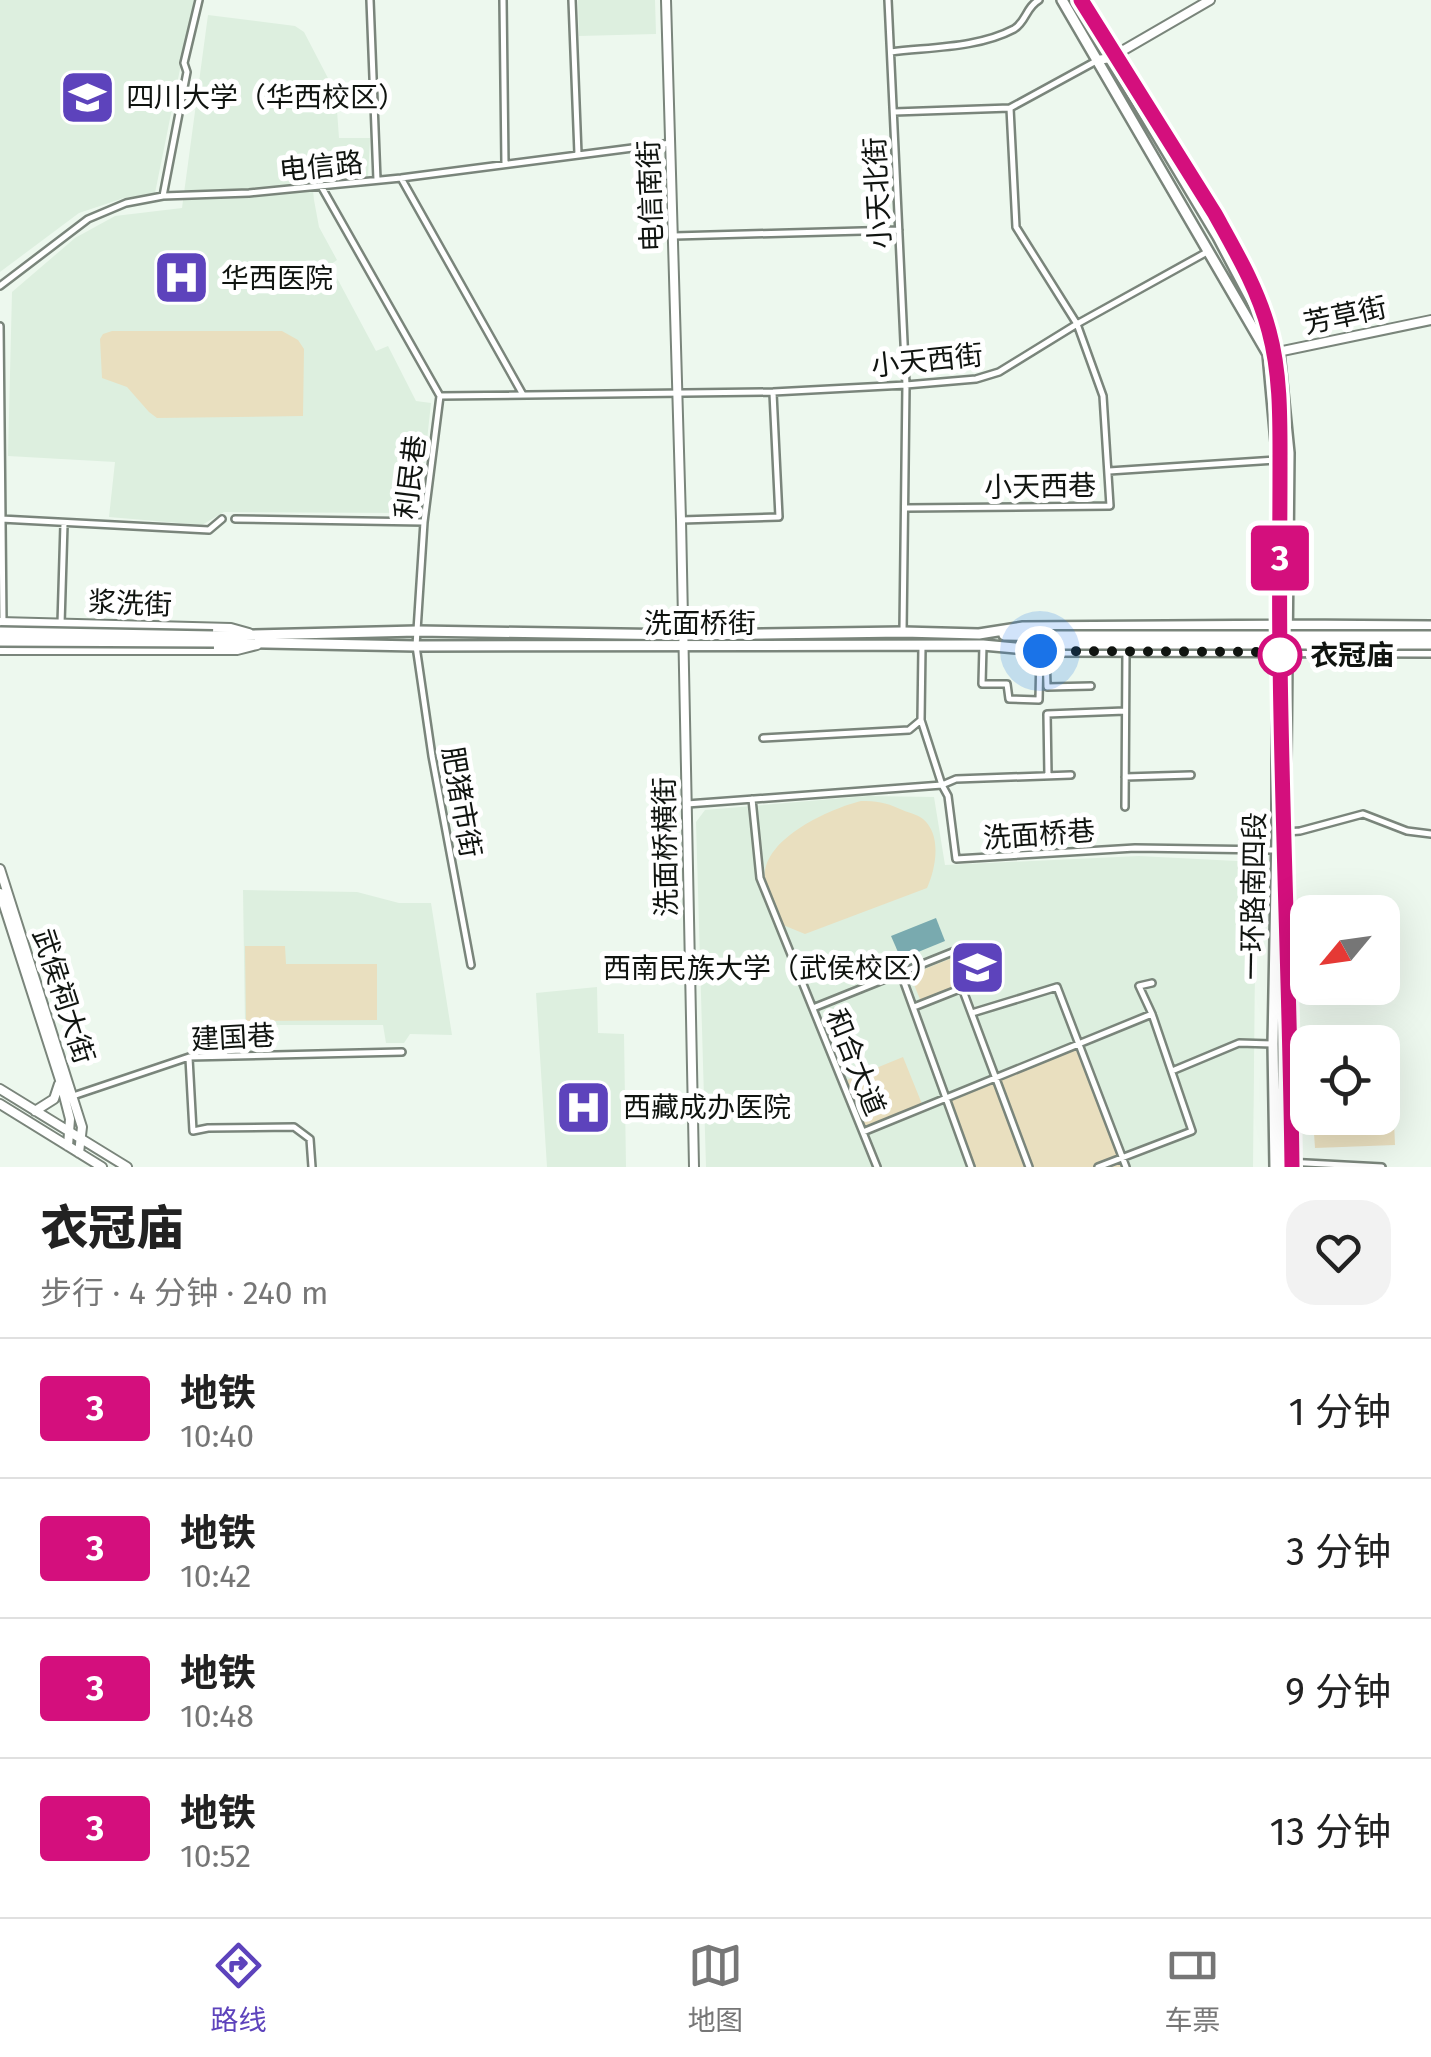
<!DOCTYPE html>
<html lang="zh">
<meta charset="utf-8">
<style>
:root{--surface:#fff;--page:#f2f2f2;--text:#222;--muted:#767676;--line:#e0e0e0;--accent:#5d43bc}
body{margin:0;font-family:"Fira Sans","Noto Sans SC",sans-serif;background:var(--page);color:var(--text);height:100vh;display:flex;flex-direction:column;font-size:38px;white-space:nowrap}
*{box-sizing:border-box;margin:0}
p{font-size:32px;color:var(--muted)}
.icon{flex:none;width:55px;height:55px;fill:none;stroke:currentColor;stroke-width:2;stroke-linecap:round;stroke-linejoin:round}
.map{position:relative;height:1167px;overflow:hidden}
.drawer{display:flex;flex-direction:column;background:var(--surface);flex:1}
.drawer>*{flex:none}
.badge{padding:0 20px;border-radius:8px;font-size:35px;line-height:65px}
.needle{width:65px;rotate:241deg}
.tools{position:absolute;left:1290px;top:895px;display:grid;gap:20px}
.tools a{display:grid;place-items:center;width:110px;height:110px;border-radius:20px;background:var(--surface);box-shadow:0 10px 40px #0002;font-size:50px}
.you{position:absolute;width:50px;height:50px;margin:-25px;border:8px solid #fff;border-radius:50%;background:#1a73e8;box-shadow:0 0 0 15px #1a73e833}
.map>.badge{position:absolute;translate:-50% -50%;box-shadow:0 0 0 5px #fff}
.round{display:grid;place-items:center;flex:none;width:105px;height:105px;border-radius:30px;background:var(--page)}
.summary{display:flex;align-items:center;justify-content:space-between;height:170px;padding:0 40px}
h1{font-size:48px;font-weight:800;line-height:75px}
ul{padding:0;list-style:none}
li{display:flex;align-items:center;gap:30px;height:140px;padding:0 40px;border-top:2px solid var(--line)}
li div{flex:1}
li b{display:block;font-size:38px}
li em{font-style:normal}
li .badge{min-width:110px;font-weight:700;text-align:center}
.dock{display:flex;justify-content:space-around;align-items:center;height:140px;border-top:2px solid var(--line);background:var(--surface);font-size:28px;color:var(--muted)}
.dock a{display:grid;justify-items:center;gap:5px}
.dock .current{color:var(--accent)}
.map>svg:first-child{display:block}
.built{fill:#ddefdf}
.green{fill:#e9dfbf}
.water{fill:#79aaaf}
.lines{fill:none;stroke-linecap:round;stroke-linejoin:round}
.street-casing{stroke:#7a857b;stroke-width:10}
.secondary-casing{stroke:#7a857b;stroke-width:12}
.primary-casing{stroke:#7a857b;stroke-width:14}
.street{stroke:#fff;stroke-width:5}
.secondary{stroke:#fff;stroke-width:8}
.primary{stroke:#fff;stroke-width:9}
.primary-bridge-casing{stroke:#7a857b;stroke-width:14;stroke-linecap:butt}
.primary-bridge{stroke:#fff;stroke-width:9}
.line-casing{stroke:#fff;stroke-width:22}
.line{stroke:#d40f7d;stroke-width:15}
.walk{stroke:#101410;stroke-width:10;stroke-dasharray:0 18}
.stop-dot{fill:#fff;stroke:#d40f7d;stroke-width:5}
.labels{text-anchor:middle;stroke-width:10;stroke-linejoin:round;paint-order:stroke}
.poi-label{font-size:28px;fill:#101410;stroke:#fff;text-anchor:start}
.street-label{font-size:28px;fill:#101410;stroke:#fff}
.stop-label{font-size:28px;font-weight:bold;fill:#101410;stroke:#fff;text-anchor:start}
</style>
<div class="map">
<svg width="1431" height="1167" viewBox="0 0 1431 1167">
<rect width="100%" height="100%" fill="#edf8ee"/>
<path class="built" d="M0 0H194L155 193 124 198 79 213 0 272Z
M578 0H655L656 34 579 36Z
M208 15 295 26 304 32 330 82 335 83 339 138H370L368 177 312 180 314 200 319 227 337 260 330 265 376 351 388 346 416 401 431 403 420 505 409 513 224 512 202 525 109 517 115 462 8 456 12 292 75 238 115 216 182 208Z
M868 796 934 797 945 865 1139 856 1256 862 1253 1167H706L696 822 705 810Z
M243 890 357 892 399 903H431L452 1035 410 1034 404 1043H386L383 1025H245Z
M597 987 598 1033 624 1034 626 1167H547L536 993Z"/>
<path class="green" d="M112 331H282L298 340 304 349 303 416 157 418 149 412 127 387 102 378 100 339 103 334Z
M861 801C876 801 885 802 900 809 906 812 917 814 923 819 942 835 936 868 927 888L805 934 783 925C778 912 767 895 765 881 759 840 829 809 861 801Z
M245 946H285L286 964H377V1020L246 1021Z
M979 947 992 977 922 1004 910 975Z
M1080 1044 1126 1167H971L946 1097Z
M903 1057 922 1104 865 1126 847 1080Z
M1383 1094H1393L1395 1145 1315 1148 1313 1118H1382Z"/>
<path class="water" d="M936 918 945 941 901 959 891 936Z"/>
<g class="lines">
<defs>
<path id="street" d="M370 0 377 180
M503 0 505 164
M572 0 578 154
M888 0 906 385 903 632
M891 52C931 47 978 48 1014 29 1026 22 1026 7 1039 0
M894 112 1010 108 1098 60
M401 178 522 393
M321 186 440 396
M163 196 187 72 184 63 199 0
M674 236 899 230
M0 286 88 219 126 203 163 196 249 193 401 178 671 143
M0 326 3 622
M1109 471 1276 460
M906 508 1110 506 1103 396 1077 324 1016 227 1010 108
M1 519 209 530 222 519
M235 519 424 522
M681 520 779 517 773 393
M61 624 64 524
M983 645 982 684H1007L1009 699 1039 700 1040 651
M922 646 921 720 942 785 948 796 956 859 1135 848 1276 850
M1046 651 1047 687 1091 686
M763 738 909 730 921 720
M1048 775 1047 714 1125 711
M1125 777 1191 775
M752 799 760 878 877 1167
M687 804 942 785 956 779 1071 775
M1125 807 1126 651
M1287 832 1300 831 1363 814 1407 831 1431 834
M471 965 432 756 416 646 424 522 440 396 773 392 906 385 976 379 999 372 1077 324 1207 252
M901 974 971 1167
M914 1007 962 988 1029 1167
M813 1008 955 951
M972 1013 1057 987 1126 1167
M189 1058 193 1131 208 1128 294 1127 310 1139 312 1167
M1172 1071 1239 1043 1273 1044
M73 1096 189 1057 402 1052
M863 1132 1152 1014
M1287 1162 1382 1167
M1098 1167 1192 1131 1152 1014 1139 986 1152 983"/>
<path id="secondary" d="M666 0 681 520 694 1167
M1098 60 1110 58 1210 0
M1268 354 1431 320
M0 622 231 628 249 633
M0 650H237L257 645
M0 869 82 1127 79 1153
M0 893 60 1080 70 1119 68 1146
M0 1089 127 1167
M0 1104 102 1167
M35 1111 54 1099 59 1084"/>
<path id="primary" d="M1062 0 1268 354 1277 453V832L1273 1044 1275 1167
M1076 0 1218 237 1279 352 1289 453 1282 1167
M1004 635 1051 636
M213 636 417 631 684 635 903 632 979 634 1023 627 1289 625 1431 626
M214 642 416 646 983 645 1046 651 1431 652
M1021 644H1051"/>
</defs>
<use href="#street" class="street-casing"/>
<use href="#secondary" class="secondary-casing"/>
<use href="#primary" class="primary-casing"/>
<use href="#street" class="street"/>
<use href="#secondary" class="secondary"/>
<use href="#primary" class="primary"/>
<defs>
<path id="primary-bridge" d="M0 632 213 636
M1051 636H1431
M0 641 214 642
M1051 644H1431"/>
</defs>
<use href="#primary-bridge" class="primary-bridge-casing"/>
<use href="#primary-bridge" class="primary-bridge"/>
</g>
<g class="lines">
<defs>
<path id="line" d="M1081 0 1215 214C1236 252 1258 289 1269 331 1281 375 1280 422 1280 467 1280 530 1279 594 1280 657 1282 827 1290 997 1292 1167"/>
</defs>
<use href="#line" class="line-casing"/>
<use href="#line" class="line"/>
<path class="walk" d="M1040 651 1277 652 1280 655"/>
</g>
<defs>
<symbol id="university-square" viewBox="-11 -11 22 22"><rect x="-9" y="-9" width="18" height="18" rx="4" fill="#5d43bc" stroke="#fff"/><path d="M0-5L7-2L0 1L-7-2ZM-4 1L0 2.5L4 1V4Q0 6-4 4Z" fill="#fff"/></symbol>
<symbol id="hospital-square" viewBox="-11 -11 22 22"><rect x="-9" y="-9" width="18" height="18" rx="4" fill="#5d43bc" stroke="#fff"/><path d="M-5-5h3v3.5h4V-5h3V5h-3V1.5h-4V5h-3Z" fill="#fff"/></symbol>
</defs>
<g fill-rule="evenodd">
<use href="#university-square" x="56" y="66" width="63" height="63"/>
<use href="#hospital-square" x="150" y="246" width="63" height="63"/>
<use href="#university-square" x="946" y="936" width="63" height="63"/>
<use href="#hospital-square" x="552" y="1076" width="63" height="63"/>
</g>
<circle class="stop-dot" cx="1280" cy="655" r="20"/>
<g class="labels">
<g class="poi-label">
<text x="126" y="107">四川大学（华西校区）</text>
<text x="221" y="288">华西医院</text>
<text x="939" y="978" text-anchor="end">西南民族大学（武侯校区）</text>
<text x="623" y="1117">西藏成办医院</text>
</g>
<g class="street-label">
<text transform="translate(321 166) rotate(-6)" y="10">电信路</text>
<text transform="translate(877 193) rotate(-93)" y="10">小天北街</text>
<text transform="translate(650 196) rotate(-92)" y="10">电信南街</text>
<text transform="translate(1345 315) rotate(-12)" y="10">芳草街</text>
<text transform="translate(927 360) rotate(-6)" y="10">小天西街</text>
<text transform="translate(410 477) rotate(-83)" y="10">利民巷</text>
<text transform="translate(1040 486) rotate(-1)" y="10">小天西巷</text>
<text transform="translate(130 603) rotate(2)" y="10">浆洗街</text>
<text x="700" y="633">洗面桥街</text>
<text transform="translate(462 802) rotate(80)" y="10">肥猪市街</text>
<text transform="translate(1039 834) rotate(-4)" y="10">洗面桥巷</text>
<text transform="translate(665 847) rotate(-91)" y="10">洗面桥横街</text>
<text transform="translate(1253 896) rotate(-89)" y="10">一环路南四段</text>
<text transform="translate(64 996) rotate(72)" y="10">武侯祠大街</text>
<text transform="translate(233 1037) rotate(-3)" y="10">建国巷</text>
<text transform="translate(856 1062) rotate(68)" y="10">和合大道</text>
</g>
<g class="stop-label">
<text x="1310" y="665">衣冠庙</text>
</g>
</g>
</svg>
<div class="tools">
<a><svg class="needle" viewBox="-14 -14 28 28"><path d="M0-13l5 13h-10z" fill="#e53935"/><path d="M0 13l5-13h-10z" fill="#767676"/></svg></a>
<a><svg class="icon" aria-label="locate" viewBox="0 0 24 24"><circle cx="12" cy="12" r="6"/><path d="M12 2v4M12 18v4M2 12h4M18 12h4"/></svg></a>
</div>
<div class="you" style="left:1040px;top:651px"></div>
<b class="badge" style="left:1280px;top:558px;background:#d40f7d;color:#fff">3</b>
</div>
<section class="drawer">
<div class="summary"><div><h1>衣冠庙</h1><p>步行 · 4 分钟 · 240 m</p></div><a class="round"><svg class="icon" aria-label="heart" viewBox="0 0 24 24"><path d="M12 20l-8-8c-3-5 5-10 8-4 3-6 11-1 8 4z"/></svg></a></div>
<ul>
<li><span class="badge" style="background:#d40f7d;color:#fff">3</span><div><b>地铁</b><p>10:40</p></div><em>1 分钟</em></li>
<li><span class="badge" style="background:#d40f7d;color:#fff">3</span><div><b>地铁</b><p>10:42</p></div><em>3 分钟</em></li>
<li><span class="badge" style="background:#d40f7d;color:#fff">3</span><div><b>地铁</b><p>10:48</p></div><em>9 分钟</em></li>
<li><span class="badge" style="background:#d40f7d;color:#fff">3</span><div><b>地铁</b><p>10:52</p></div><em>13 分钟</em></li>
</ul>
</section>
<nav class="dock">
<a class="current"><svg class="icon" aria-label="directions" viewBox="0 0 24 24"><path d="M12 3l9 9-9 9-9-9zM9 14v-3h6M13 9l2 2-2 2"/></svg>路线</a>
<a><svg class="icon" aria-label="map" viewBox="0 0 24 24"><path d="M3 6l6-2 6 2 6-2v14l-6 2-6-2-6 2zM9 4v14M15 6v14"/></svg>地图</a>
<a><svg class="icon" aria-label="tickets" viewBox="0 0 24 24"><path d="M3 7h18v10H3zM15 7v10"/></svg>车票</a>
</nav>
